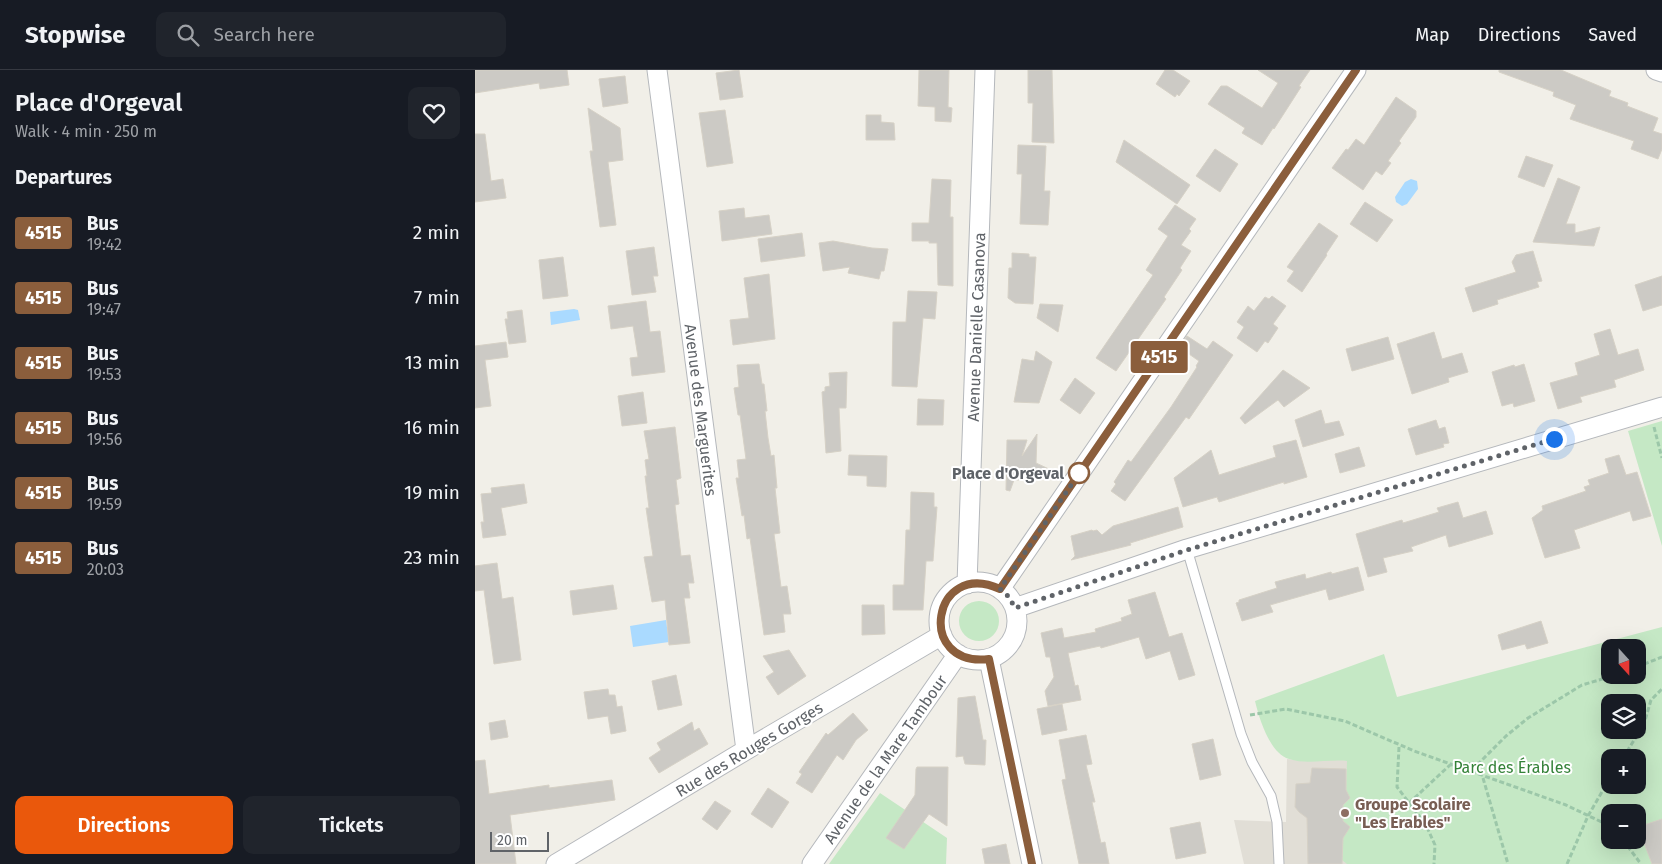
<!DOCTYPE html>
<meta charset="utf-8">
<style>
:root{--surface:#171b24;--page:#20242c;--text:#f1f3f6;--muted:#9ea1a6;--line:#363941;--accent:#ea580c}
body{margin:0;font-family:"Fira Sans",sans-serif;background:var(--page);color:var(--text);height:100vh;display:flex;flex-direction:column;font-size:19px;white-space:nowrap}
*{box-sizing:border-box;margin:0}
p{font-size:16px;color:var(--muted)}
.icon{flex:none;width:28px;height:28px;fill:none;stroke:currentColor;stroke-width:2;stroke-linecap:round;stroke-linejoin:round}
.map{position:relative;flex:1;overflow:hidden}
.drawer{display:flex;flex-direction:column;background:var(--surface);width:475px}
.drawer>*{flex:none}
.badge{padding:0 10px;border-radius:4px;font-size:18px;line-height:32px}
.needle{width:32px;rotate:159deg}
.buttons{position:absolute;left:1126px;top:569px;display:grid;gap:10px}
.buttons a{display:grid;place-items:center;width:45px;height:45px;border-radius:10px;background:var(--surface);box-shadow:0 5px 20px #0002;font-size:25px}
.scale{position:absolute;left:15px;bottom:12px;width:59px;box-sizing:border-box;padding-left:5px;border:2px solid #5f6368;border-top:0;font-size:14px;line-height:18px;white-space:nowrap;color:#5f6368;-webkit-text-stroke:4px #fff;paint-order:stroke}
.you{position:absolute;width:25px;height:25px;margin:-12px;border:4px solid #fff;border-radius:50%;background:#1a73e8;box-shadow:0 0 0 8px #1a73e833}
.map>.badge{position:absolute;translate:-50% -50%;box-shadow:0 0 0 2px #fff}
h2{padding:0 15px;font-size:19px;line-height:45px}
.round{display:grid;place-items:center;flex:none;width:52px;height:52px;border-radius:10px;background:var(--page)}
.summary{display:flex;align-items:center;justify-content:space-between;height:85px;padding:0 15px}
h1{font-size:24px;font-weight:600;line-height:38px}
.action{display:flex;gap:10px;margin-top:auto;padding:10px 15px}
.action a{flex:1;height:58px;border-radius:10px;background:var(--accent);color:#fff;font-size:20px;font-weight:600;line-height:58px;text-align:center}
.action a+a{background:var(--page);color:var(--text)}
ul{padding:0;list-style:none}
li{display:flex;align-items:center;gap:15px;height:65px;padding:0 15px}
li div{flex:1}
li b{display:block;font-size:19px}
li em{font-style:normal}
li .badge{min-width:55px;font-weight:700;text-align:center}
header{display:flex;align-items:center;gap:30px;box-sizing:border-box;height:70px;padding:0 25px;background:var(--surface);border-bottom:1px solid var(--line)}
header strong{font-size:24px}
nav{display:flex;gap:28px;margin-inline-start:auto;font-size:18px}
.search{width:350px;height:45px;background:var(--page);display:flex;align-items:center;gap:12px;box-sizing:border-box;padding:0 18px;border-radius:10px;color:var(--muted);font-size:19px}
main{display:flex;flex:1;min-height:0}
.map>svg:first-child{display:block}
.education{fill:#e1ded6}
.green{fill:#c5e8c5;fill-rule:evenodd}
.water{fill:#aadaff}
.building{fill:#cccac5;stroke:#d6d1c6}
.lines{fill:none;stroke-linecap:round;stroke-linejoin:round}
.service-casing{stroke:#b5b8bc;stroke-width:11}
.minor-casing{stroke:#b5b8bc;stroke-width:21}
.path{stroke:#9cc7a9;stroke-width:3;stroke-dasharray:5 2.5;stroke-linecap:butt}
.service{stroke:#fff;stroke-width:9}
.minor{stroke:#fff;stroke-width:19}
.line-casing{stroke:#fff;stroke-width:11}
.line{stroke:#8b5e3c;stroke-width:8}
.walk{stroke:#5f6368;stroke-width:5;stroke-dasharray:0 9}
.stop-dot{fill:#fff;stroke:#8b5e3c;stroke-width:2.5}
.education-dot{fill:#8d6e63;stroke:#fff;stroke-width:2}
.labels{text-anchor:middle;stroke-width:4;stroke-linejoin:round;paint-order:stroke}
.street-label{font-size:16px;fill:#5f6368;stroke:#fff}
.stop-label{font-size:16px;font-weight:bold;fill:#5f6368;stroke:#fff;text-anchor:end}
.park-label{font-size:16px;fill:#348238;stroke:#fff}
.education-label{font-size:16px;font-weight:bold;fill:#785e54;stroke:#fff;text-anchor:start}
</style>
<header>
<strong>Stopwise</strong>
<div class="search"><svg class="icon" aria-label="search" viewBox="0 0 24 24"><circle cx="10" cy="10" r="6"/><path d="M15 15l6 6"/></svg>Search here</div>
<nav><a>Map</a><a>Directions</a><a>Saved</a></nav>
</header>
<main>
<section class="drawer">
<div class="summary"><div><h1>Place d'Orgeval</h1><p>Walk · 4 min · 250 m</p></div><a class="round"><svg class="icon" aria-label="heart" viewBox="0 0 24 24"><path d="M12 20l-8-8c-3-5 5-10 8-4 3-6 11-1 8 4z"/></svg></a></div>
<h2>Departures</h2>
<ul>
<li><span class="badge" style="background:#8b5e3c;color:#fff">4515</span><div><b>Bus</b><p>19:42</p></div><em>2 min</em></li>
<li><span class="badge" style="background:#8b5e3c;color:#fff">4515</span><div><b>Bus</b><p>19:47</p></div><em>7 min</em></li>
<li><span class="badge" style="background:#8b5e3c;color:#fff">4515</span><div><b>Bus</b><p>19:53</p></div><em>13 min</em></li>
<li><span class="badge" style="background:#8b5e3c;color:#fff">4515</span><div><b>Bus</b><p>19:56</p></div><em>16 min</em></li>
<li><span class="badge" style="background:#8b5e3c;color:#fff">4515</span><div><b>Bus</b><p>19:59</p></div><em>19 min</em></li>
<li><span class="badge" style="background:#8b5e3c;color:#fff">4515</span><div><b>Bus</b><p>20:03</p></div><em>23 min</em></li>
</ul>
<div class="action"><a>Directions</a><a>Tickets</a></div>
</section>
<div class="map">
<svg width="1187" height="794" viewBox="0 0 1187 794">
<rect width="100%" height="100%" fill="#f1efe8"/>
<path class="education" d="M812 689 833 691 858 689 884 692 951 794H769L759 750 811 752Z"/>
<path class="green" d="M1187 351V476L1153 361Z
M484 551a20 20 0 1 1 40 0a20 20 0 1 1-40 0Z
M1187 557V794H872L867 790 868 731 871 722 872 691C853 689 832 695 814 689 795 684 784 648 780 631L909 584 922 627ZM1135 578H1162V605H1135ZM1135 632H1162V660H1135ZM1135 688H1162V715H1135ZM1135 742H1162V770H1135Z
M405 723 472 768 471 794H354Z"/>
<path class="water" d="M936 109 942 111 943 119 932 134 927 136 921 132 920 127 930 112Z
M99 239 103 240 105 250 76 255 75 242Z
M191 550 194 572 158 577 155 556Z"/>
<path class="building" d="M0 0H92L94 15 65 19 64 13 0 23Z
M264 0 268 27 245 30 241 3Z
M444 0H474L473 37 477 38 476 52 460 51V37L443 36Z
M553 0H577L579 73 557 72 558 33H553Z
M690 0H698L715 11 704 26 702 24 700 27 681 14Z
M783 0H835L824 16 826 17 799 59 798 58 787 75 767 63 770 58 733 34 746 16H752L787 38 803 13Z
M1024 0H1086L1136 21 1134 26 1153 33 1152 36 1183 48 1178 61 1187 64V79L1183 89 1156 79 1159 71 1095 49 1101 35 1078 26 1079 22 1024 2Z
M150 6 153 33 128 37 124 9Z
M921 27 941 41V47L924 71 926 73 913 91 916 93 907 105 901 101 888 120 857 98 871 79 873 80 881 69 889 75Z
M113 38 145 58 148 90 133 92 141 155 125 157 115 81H118Z
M250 40 258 93 232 97 224 43Z
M391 45H406V52L419 53 420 70H391Z
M0 64H10L16 111 28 109 31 128 0 132Z
M649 70 715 115 702 134 641 92Z
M543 75 571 76 569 121H575L573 155 545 154 547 104H542Z
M740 79 763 94 745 122 721 106Z
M1051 86 1078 95 1069 117 1043 107Z
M1083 108 1105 117 1091 154H1100V163L1125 157 1119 176 1058 172Z
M457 109 476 110 475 147H478V216L463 215 462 173H454V171H437V153H454Z
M890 132 918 150 902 172 875 154Z
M700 135 721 149 714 159 716 161 706 175 716 181 705 198 707 200 689 227 691 229 641 301 621 288 678 205 671 200 693 166 683 159Z
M269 138 270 148 294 145 297 164 247 171 244 141Z
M844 153 863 166 851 184 852 185 827 222 812 211 819 201 812 197Z
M327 163 330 186 286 192 283 169Z
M358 171 397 178 413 179 409 201H406L404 209 373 203 375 197 348 201 344 173Z
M179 177 183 206H178L181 222 157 225 151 181Z
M1058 181 1067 211 1062 212 1064 217 1022 230 1023 234 998 242 990 218 1041 202 1037 192 1041 185Z
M537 183 554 184V187H561L558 234 540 233 533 228 534 198H537Z
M88 187 93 226 68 229 64 190Z
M294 204 300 269 258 275 255 250 274 248 269 208Z
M1187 206V235L1168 241 1160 215Z
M433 221 462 222 460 249 448 248 442 317 417 316 418 252H431Z
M797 226 811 236 798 254 803 258 793 273 790 271 782 282 762 268 769 257 762 252 773 236 779 241 790 227 794 229Z
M171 231 175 262 185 261 190 302 157 306 155 288 163 287 158 256 136 259 133 236Z
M565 234 588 235 583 262 562 248Z
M47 240 51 272 34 274 30 249H33L32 242Z
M1135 259 1143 285 1163 279 1169 300 1139 310 1141 317 1105 327 1107 332 1083 339 1075 313 1103 305 1100 293 1125 285 1119 264Z
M959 262 967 289 987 283 993 302 973 308 974 312 937 324 922 274Z
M712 266 732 279 738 271 758 285 714 349 711 347 650 431 636 421 641 414 639 412 653 390 656 392 696 337 722 297 721 296 724 291 704 277Z
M913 267 919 289 877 301 871 279Z
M31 272 33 287 10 290 16 336 0 338V276Z
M561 281 577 292 564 333 539 332 547 289 559 291Z
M284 294 287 314H289L292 341H290L293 368 296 386 299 385 302 418H300L305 463 299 464 306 517 312 516 316 544H308L310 562 289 565 275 468 272 469 269 445 267 446 261 408H264L262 390 271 389 265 345H263L259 318 264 317 262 295Z
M1049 294 1060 331 1039 337 1038 333 1027 336 1017 302 1039 295 1040 297Z
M808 300 835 318 809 337 803 330 770 354 765 348Z
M372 302 371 338H364L366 381 351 383 347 322 350 321V317L355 316 354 303Z
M600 308 620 323 605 344 585 330Z
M168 322 172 353 147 356 143 326Z
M443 329 469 330 468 355H442Z
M846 340 850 354 864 351 869 365 828 377 820 350Z
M961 350 964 359 970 357 974 373 968 374 969 377 941 385 933 359Z
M200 357 206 408 201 410 204 434 200 435 201 444 206 486 215 485 219 513H213L215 528H209L215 573 194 575 190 530 177 532 169 487 178 486 171 438H174L170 406H172L170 390 174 389 169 361Z
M562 364 561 393 576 400 551 401V410H539L535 421 531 420 532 370H552L547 386Z
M821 370 832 407 809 414V412L744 432 742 427 708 437 699 408 736 380 744 405 801 387 798 376Z
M884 377 890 396 865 403 860 384Z
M374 385 412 386 411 417 392 416V406L373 405Z
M1144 385 1151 405 1162 402 1176 446 1158 451 1155 441 1099 460 1105 478 1070 488 1057 448 1068 440 1067 436 1111 421 1109 417 1115 415 1113 410 1134 403 1130 389Z
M49 414 52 433 26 438 31 465 8 468 6 452H9L6 424 17 423 16 418Z
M436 422 459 423V437H462L458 491H451L448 540H418V515H429L431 460H435Z
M983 432 988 448 1011 441 1018 464 974 477 971 465 936 477 938 481 908 488 912 502 893 507 881 464 927 450 928 453 964 442 962 438Z
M703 437 708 457 655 473 656 475 596 490 600 486 596 466 617 460 618 461 622 460 627 465 638 456Z
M22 493 27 529 38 527 46 590 19 594 9 520 0 521V496Z
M883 497 889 520 854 530 851 519 795 535 798 542 767 551 761 533 764 532V530L802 518 800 512 830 504 831 509 856 502 857 504Z
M138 515 142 539 98 545 95 521Z
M680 522 694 567 707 563 720 605 704 610 695 581 671 589 664 567 626 578 625 576 593 583 600 616 603 615 606 630 573 636 570 621 579 607 575 587H571L566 563 587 558 589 568 621 562 620 559 647 551 646 548 657 544 653 530Z
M387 535H409L410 564 387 565Z
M1066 551 1073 573 1052 579 1050 574 1027 580 1023 565Z
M314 580 331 606 303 625 291 607 299 602 288 586Z
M201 605 207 635 183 640 177 611Z
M133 619 134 625H140L142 637 147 636 151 661 136 664 133 646 113 649 109 622Z
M500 626 508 670H511L510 695 490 694 488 686 481 687 483 628Z
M587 634 592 660 567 665 562 639Z
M378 643 393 660 381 670 368 690 362 685 337 723 321 713 327 704 324 702 351 663 353 665Z
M30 650 33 667 16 670 14 653Z
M217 652 219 661 224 658 233 674 184 703 174 688 186 680 182 673Z
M611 665 617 694 611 695 620 732H617L626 773 630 772 634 794H604L587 710 591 709 584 670Z
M738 669 746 705 725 710 717 674Z
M10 690 14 724 74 715V718L137 710 140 730 35 745 41 794H0V691Z
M442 697H473L472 756 454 744 429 779 411 768 440 725 441 699Z
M837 698 871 699V720L875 728 868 735V751L875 757 868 768 867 794H833L832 748 824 742 820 737 821 714 835 713Z
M293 718 314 732 297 758 276 744Z
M240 731 256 741 242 760 227 749Z
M1187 749V794H1177L1163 757Z
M725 752 731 783 701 789 695 758Z
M531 774 535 794H510L507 779Z"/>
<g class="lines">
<defs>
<path id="service" d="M712 479 766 664 777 692 796 726 802 752 804 794"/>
<path id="minor" d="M182 0 271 680
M1181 0 1187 2
M464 551a39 39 0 1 1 78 0a39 39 0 1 1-78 0Z
M492 514 510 0
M525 519 881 0
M540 538 712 479 1187 337
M514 589 557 794
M81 794 271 680 467 565
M337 794 483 584"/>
</defs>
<use href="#service" class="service-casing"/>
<use href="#minor" class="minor-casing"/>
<path class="path" d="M1179 357 1187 388
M1162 597 1187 587
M775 645 811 639 870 651 939 681 1091 735 1135 756
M924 677 922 717 951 755 960 775 959 794
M1148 688 1169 654 1176 630 1187 619
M1008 708 1033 794
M934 733 975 695 1004 693 1031 666 1053 648 1107 615 1141 605
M1148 770 1166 794
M1092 794 1113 746 1135 708"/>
<use href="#service" class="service"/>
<use href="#minor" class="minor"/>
</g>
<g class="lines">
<defs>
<path id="line" d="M557 794 514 589C440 598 457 488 525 519L881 0"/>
</defs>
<use href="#line" class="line-casing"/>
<use href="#line" class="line"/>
<path class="walk" d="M604 403 605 402 525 519 534 527 540 538 712 480 1079 369"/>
</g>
<circle class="stop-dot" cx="604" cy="403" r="10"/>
<circle class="education-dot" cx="870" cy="743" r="5"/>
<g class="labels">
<g class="street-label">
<text transform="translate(501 257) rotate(-88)" y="6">Avenue Danielle Casanova</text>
<text transform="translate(226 340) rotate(83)" y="6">Avenue des Marguerites</text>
<text transform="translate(274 679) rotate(-31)" y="6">Rue des Rouges Gorges</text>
<text transform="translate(410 689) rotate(-55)" y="6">Avenue de la Mare Tambour</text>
</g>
<g class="stop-label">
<text x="589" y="409">Place d'Orgeval</text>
</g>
<g class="park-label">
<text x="1037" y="703">Parc des Érables</text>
</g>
<g class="education-label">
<text x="880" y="740">Groupe Scolaire<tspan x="880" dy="18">"Les Erables"</tspan></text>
</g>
</g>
</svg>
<div class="buttons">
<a><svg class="needle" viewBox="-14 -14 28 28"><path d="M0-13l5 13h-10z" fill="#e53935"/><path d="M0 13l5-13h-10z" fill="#9ea1a6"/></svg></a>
<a><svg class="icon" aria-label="layers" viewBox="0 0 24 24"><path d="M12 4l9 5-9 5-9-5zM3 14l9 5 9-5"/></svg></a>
<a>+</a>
<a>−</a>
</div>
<div class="scale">20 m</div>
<div class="you" style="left:1079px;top:369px"></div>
<b class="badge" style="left:684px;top:287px;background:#8b5e3c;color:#fff">4515</b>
</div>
</main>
